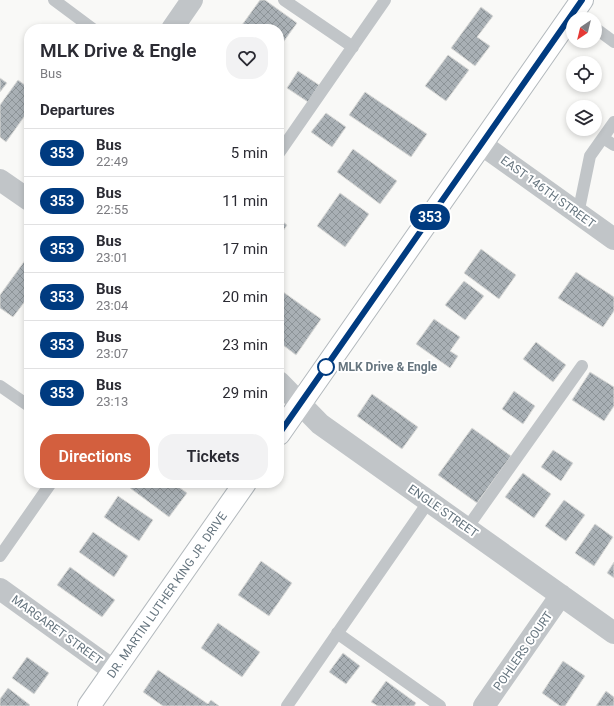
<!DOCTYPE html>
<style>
:root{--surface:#fff;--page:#f2f2f3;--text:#2b2b33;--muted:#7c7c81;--line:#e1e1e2;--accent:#d35f3e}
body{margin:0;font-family:Roboto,sans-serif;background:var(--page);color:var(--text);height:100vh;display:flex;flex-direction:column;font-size:15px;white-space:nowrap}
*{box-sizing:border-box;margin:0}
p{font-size:13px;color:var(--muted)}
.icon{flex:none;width:22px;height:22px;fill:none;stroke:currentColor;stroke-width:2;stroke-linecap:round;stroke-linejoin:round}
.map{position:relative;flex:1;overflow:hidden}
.side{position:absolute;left:24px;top:24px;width:260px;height:464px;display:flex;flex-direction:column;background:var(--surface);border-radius:16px;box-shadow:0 2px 6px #0003}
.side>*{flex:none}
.badge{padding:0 8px;border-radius:13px;font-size:14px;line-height:26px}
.needle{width:26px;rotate:215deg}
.controls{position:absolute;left:566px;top:12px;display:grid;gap:8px}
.controls a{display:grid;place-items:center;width:36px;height:36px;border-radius:50%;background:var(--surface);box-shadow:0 2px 6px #0003;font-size:20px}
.map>.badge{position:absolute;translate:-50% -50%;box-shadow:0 0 0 2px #fff}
h2{padding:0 16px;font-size:15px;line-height:36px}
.round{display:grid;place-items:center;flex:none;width:42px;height:42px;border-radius:16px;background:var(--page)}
.headline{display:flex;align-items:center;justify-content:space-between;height:68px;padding:0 16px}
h1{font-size:19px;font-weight:600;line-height:30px}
.button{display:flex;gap:8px;margin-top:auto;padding:8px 16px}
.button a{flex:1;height:46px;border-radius:16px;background:var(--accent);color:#fff;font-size:16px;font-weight:600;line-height:46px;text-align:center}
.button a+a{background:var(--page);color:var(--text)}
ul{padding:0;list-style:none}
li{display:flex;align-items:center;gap:12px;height:48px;padding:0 16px;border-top:1px solid var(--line)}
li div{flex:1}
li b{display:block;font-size:15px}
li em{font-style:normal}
li .badge{min-width:44px;font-weight:700;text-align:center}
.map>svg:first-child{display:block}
.building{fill:url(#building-cross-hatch);stroke:#dbdbd9}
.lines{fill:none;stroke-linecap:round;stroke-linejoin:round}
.secondary-casing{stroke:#b3b9bd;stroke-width:24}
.lane{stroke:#c1c5c8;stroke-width:12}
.street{stroke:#c1c5c8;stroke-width:22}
.secondary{stroke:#fff;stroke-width:22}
.line-casing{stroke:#fff;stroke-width:9}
.line{stroke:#003b80;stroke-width:6}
.stop-dot{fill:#fff;stroke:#003b80;stroke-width:2}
.labels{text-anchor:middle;stroke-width:4;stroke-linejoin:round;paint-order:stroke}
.street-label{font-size:12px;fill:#66757f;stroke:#fff}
.stop-label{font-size:12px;font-weight:bold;fill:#66757f;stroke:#fff;text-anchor:start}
</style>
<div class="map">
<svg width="614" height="706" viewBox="0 0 614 706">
<defs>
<pattern id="building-cross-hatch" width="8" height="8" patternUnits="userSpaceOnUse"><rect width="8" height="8" fill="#a9b0b5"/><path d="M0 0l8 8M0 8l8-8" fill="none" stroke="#8d9498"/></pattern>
</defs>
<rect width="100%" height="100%" fill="#f9f9f7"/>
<path class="building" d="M260 0H265L297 23 279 48V29H247L242 25Z
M481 7 493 16 477 37 490 46 475 66 451 48Z
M448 55 469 70 446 101 425 86Z
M298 71 319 85 308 102 287 88Z
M0 78 7 83 0 92Z
M18 80 29 88V110L6 142 0 137V105Z
M365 92 427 134 411 157 349 115Z
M326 113 346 127 332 147 311 132Z
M353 149 397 181 380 204 337 172Z
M340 193 369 214 345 247 317 226Z
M279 219 287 225 279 237Z
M481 249 516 275 499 299 464 273Z
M26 259 29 261V296L13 317 0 308V295Z
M576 272 614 297V311L603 327 558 298Z
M464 281 484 296 465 320 445 305Z
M279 289 321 319 296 355 279 342Z
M434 319 460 337 450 351 458 356 450 368 416 344Z
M536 342 566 365 553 382 523 359Z
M590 372 614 387V406L604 421 572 400Z
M514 391 535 406 523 424 502 409Z
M372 394 418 427 402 449 357 416Z
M472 428 511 456 477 503 438 475Z
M553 450 573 463 561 481 541 467Z
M523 473 551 494 534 518 505 497Z
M133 483H173L187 493 169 517 130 488Z
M118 496 153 520 139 541 104 517Z
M564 500 585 515 566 541 545 526Z
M595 524 613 537 594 566 575 553Z
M93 532 128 556 114 577 79 552Z
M261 561 292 583 269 616 238 595Z
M614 562V578L607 573Z
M70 567 115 600 102 617 57 585Z
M218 623 260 652 242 677 201 648Z
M343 653 360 666 346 684 329 672Z
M27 657 49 673 34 694 12 678Z
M563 661 585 676 565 706H560L542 693Z
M158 670 208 704 211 700 219 706H163L143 692Z
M386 681 416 703 414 706H378L371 702Z
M8 688 30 705 29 706H0V699Z
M606 691 614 697V706H596Z"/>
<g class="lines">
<defs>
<path id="secondary" d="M279 434 582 0
M89 706 245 483"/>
</defs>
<use href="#secondary" class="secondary-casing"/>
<path class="lane" d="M54 0 93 29
M284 0 353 47
M595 28 614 42
M603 138 614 145
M279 153 385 0
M578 214 590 156 614 122
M0 386 29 406
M467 528 582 366
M0 556 51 483
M337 633 440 706
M287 706 429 501"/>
<path class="street" d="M172 29 192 0
M481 144 614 239
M0 180 29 200
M279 382 320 424 614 633
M0 589 114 671
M484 706 561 595"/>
<use href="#secondary" class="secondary"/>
</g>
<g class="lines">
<defs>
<path id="line" d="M279 434 582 0"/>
</defs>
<use href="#line" class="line-casing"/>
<use href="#line" class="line"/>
</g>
<circle class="stop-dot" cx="326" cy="367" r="8"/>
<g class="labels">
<g class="street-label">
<text transform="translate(548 192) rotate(36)" y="4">EAST 146TH STREET</text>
<text transform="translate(443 511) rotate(35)" y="4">ENGLE STREET</text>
<text transform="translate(167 595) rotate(-55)" y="4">DR. MARTIN LUTHER KING JR. DRIVE</text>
<text transform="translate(57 630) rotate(36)" y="4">MARGARET STREET</text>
<text transform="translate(523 651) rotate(-55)" y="4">POHLERS COURT</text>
</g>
<g class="stop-label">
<text x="338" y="371">MLK Drive &amp; Engle</text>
</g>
</g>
</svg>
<div class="controls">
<a><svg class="needle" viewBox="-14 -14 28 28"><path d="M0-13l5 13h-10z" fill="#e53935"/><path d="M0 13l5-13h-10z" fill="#7c7c81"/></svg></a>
<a><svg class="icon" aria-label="locate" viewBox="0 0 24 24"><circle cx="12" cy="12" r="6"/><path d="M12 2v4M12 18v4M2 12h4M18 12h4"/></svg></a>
<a><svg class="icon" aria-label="layers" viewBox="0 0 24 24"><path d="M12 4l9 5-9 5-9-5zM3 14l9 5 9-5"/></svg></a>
</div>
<b class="badge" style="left:430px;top:217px;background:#003b80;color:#fff">353</b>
<section class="side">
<div class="headline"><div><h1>MLK Drive &amp; Engle</h1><p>Bus</p></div><a class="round"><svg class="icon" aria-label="heart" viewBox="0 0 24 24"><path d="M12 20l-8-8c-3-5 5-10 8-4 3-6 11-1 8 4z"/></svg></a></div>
<h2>Departures</h2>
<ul>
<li><span class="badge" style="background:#003b80;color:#fff">353</span><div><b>Bus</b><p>22:49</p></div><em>5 min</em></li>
<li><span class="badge" style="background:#003b80;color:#fff">353</span><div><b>Bus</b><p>22:55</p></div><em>11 min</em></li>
<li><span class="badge" style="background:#003b80;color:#fff">353</span><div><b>Bus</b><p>23:01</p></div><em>17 min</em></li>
<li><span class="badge" style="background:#003b80;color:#fff">353</span><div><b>Bus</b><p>23:04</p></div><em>20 min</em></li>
<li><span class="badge" style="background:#003b80;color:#fff">353</span><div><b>Bus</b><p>23:07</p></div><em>23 min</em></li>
<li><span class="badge" style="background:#003b80;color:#fff">353</span><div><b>Bus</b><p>23:13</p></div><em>29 min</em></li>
</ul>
<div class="button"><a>Directions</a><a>Tickets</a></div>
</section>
</div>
